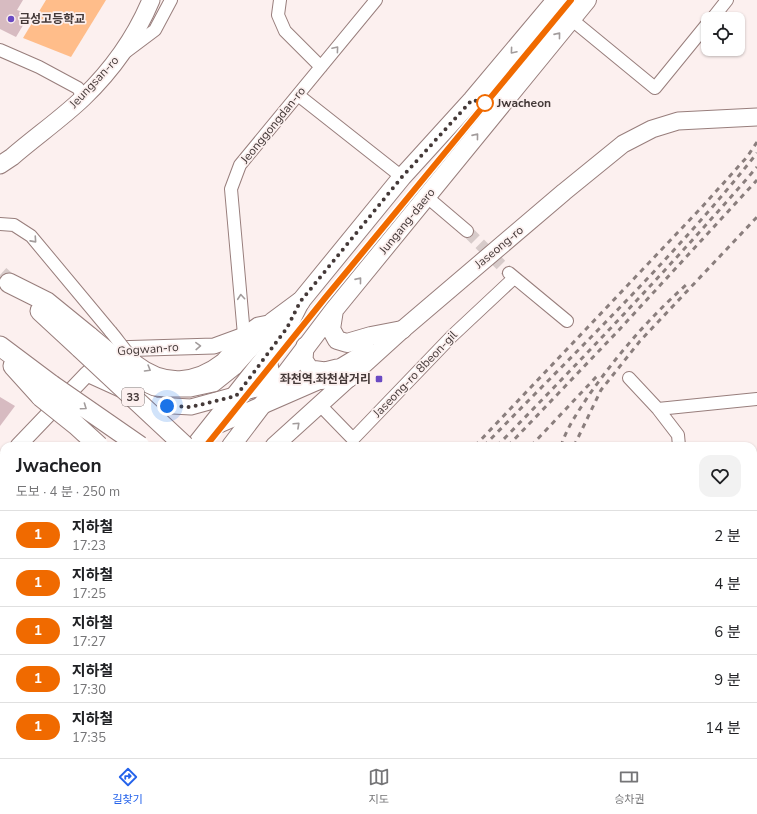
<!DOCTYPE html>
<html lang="ko">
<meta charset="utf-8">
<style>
:root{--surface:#fff;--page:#f2f2f2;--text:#202124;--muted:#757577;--line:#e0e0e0;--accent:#2563eb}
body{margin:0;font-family:"Nunito Sans","Noto Sans KR",sans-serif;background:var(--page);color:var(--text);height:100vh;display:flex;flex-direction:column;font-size:15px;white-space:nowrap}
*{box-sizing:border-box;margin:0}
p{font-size:13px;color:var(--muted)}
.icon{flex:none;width:22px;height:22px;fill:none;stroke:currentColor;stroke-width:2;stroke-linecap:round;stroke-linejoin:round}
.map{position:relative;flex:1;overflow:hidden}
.panel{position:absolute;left:0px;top:442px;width:757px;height:316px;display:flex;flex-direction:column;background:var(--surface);border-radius:12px 12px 0 0;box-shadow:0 1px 3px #0004}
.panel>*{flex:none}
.badge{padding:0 8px;border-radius:13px;font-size:14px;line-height:26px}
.controls{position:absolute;left:701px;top:12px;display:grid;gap:8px}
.controls a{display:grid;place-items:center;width:44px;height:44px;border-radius:8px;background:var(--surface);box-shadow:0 1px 3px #0004;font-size:20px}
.you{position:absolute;width:20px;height:20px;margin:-10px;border:3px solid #fff;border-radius:50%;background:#1a73e8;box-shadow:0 0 0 6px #1a73e833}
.map>.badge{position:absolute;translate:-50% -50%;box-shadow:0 0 0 2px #fff}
.round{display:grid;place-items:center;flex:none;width:42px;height:42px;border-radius:12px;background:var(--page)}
.overview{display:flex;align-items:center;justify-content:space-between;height:68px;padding:0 16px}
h1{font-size:19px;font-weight:700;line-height:30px}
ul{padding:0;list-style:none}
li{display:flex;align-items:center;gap:12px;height:48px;padding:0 16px;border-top:1px solid var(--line)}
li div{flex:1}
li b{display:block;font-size:15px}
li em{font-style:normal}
li .badge{min-width:44px;font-weight:700;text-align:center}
.menu{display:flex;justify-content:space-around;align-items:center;height:56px;border-top:1px solid var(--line);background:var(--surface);font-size:11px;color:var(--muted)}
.menu a{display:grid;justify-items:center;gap:2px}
.menu .active{color:var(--accent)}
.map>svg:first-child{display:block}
.green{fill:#ffbd8a}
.building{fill:#d7bbc1}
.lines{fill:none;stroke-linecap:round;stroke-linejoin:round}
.minor-tunnel{stroke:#d7cbca;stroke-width:12;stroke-dasharray:12 6;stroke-linecap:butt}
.trunk-tunnel{stroke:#d7cbca;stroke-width:19;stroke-dasharray:19 10;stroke-linecap:butt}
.minor-casing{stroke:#987e7c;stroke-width:14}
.tertiary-casing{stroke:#987e7c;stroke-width:17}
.secondary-casing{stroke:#987e7c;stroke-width:19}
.primary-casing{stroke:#987e7c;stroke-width:20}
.trunk-casing{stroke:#987e7c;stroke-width:21}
.minor{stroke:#fff;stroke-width:12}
.tertiary{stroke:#fff;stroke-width:15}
.secondary{stroke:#fff;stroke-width:17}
.primary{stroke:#fff;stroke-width:18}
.trunk{stroke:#fff;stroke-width:19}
.rail{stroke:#8a7e7d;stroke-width:3;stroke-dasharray:5 5;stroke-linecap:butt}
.minor-bridge-casing{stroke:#987e7c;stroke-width:14;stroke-linecap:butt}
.trunk-bridge-casing{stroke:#987e7c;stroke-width:21;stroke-linecap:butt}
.minor-bridge{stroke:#fff;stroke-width:12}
.trunk-bridge{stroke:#fff;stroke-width:19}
.oneway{stroke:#a29c9c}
.line-casing{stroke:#fff;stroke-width:9}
.line{stroke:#f06a00;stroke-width:6}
.walk{stroke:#443938;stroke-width:4;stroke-dasharray:0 7.2}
.poi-dot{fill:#6a4ac3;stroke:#fcf0ef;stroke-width:1.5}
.stop-dot{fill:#fff;stroke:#f06a00;stroke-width:2}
.labels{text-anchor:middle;stroke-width:3.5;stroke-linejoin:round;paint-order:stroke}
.shield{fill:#fcf0ef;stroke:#7b706f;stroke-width:1}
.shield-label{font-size:11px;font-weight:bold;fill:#443938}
.poi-label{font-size:12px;font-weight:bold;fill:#443938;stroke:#fcf0ef;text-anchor:start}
.street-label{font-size:12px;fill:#443938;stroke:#fcf0ef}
.stop-label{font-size:12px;font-weight:bold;fill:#443938;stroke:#fcf0ef;text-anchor:start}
</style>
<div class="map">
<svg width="757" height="758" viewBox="0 0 757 758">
<rect width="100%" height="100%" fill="#fcf0ef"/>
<path class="green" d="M46 0H106L71 57 23 38Z"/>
<path class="building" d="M0 0H23L17 10 23 12 19 17 25 22 16 37 0 29Z
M0 397 15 406 0 426Z"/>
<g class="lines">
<path class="minor-tunnel" d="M467 231 508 272"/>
<path class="trunk-tunnel" d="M0 275 9 283"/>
<defs>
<path id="minor" d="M280 0 278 15 285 31 321 67
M571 19 655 88 708 23
M712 19 727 0
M0 50 39 67 78 88 83 97
M127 51 155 30 171 0
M298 95 402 177
M427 197 467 231
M0 224 14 225 31 236 111 332
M509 273 567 321
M222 360 244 335 231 189 240 165 376 0
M629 378 658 409 678 435 679 446
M319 404 353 439 452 336 514 278
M658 409 757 399
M753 468 757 466
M753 538 757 537
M753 633H757
M705 754 706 758"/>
<path id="tertiary" d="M87 374 155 405 191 407 278 383
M18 446 87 374 114 349 214 346 244 335 258 325 273 322
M0 466 4 461"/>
<path id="secondary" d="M0 165 12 157C35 137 61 119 83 98 111 71 136 36 151 0
M305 346 304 360 310 369 325 371 337 368
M210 428 320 380 368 351
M274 446 402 330 564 192 623 144 652 129 678 121 757 117
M717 758 757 754"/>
<path id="primary" d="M334 310 331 329 337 340 347 343 371 336 402 330
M267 355 270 373 278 383 349 378
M195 446 267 355 287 328 300 302 402 177 472 100 556 0
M231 446 334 310 587 0
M0 676 4 671
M0 722 4 717"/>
<path id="trunk" d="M9 283 47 302 90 337
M40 311 80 348
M0 346 52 385
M13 366 41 397
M233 366 273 322 300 302
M428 754 430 758
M446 754 448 758
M587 754 592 758"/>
</defs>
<use href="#minor" class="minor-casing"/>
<use href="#tertiary" class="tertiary-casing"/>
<use href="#secondary" class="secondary-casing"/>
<use href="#primary" class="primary-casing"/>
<use href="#trunk" class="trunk-casing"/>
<use href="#minor" class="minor"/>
<use href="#tertiary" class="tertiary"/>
<use href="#secondary" class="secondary"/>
<use href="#primary" class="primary"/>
<use href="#trunk" class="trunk"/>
<path class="rail" d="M475 446 701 208 747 157 757 142
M484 446C577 350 674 258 757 153
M497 446C586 355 674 263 757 167
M508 446 618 331 757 180
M531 446 597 376
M561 446C567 427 578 412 589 395 617 355 650 317 686 285
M574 446 601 390 640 341 757 217
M565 754 566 758
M573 754 575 758
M136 758 140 754
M157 758 160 754
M179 758 183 754
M189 758 193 754
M201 758 205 754
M212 758 216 754
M232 758 236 754
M254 758 257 754"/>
<defs>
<path id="minor-bridge" d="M111 332C119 341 127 355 137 362 165 384 195 381 222 360"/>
<path id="trunk-bridge" d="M90 337 142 380 155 386 166 387H190L213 382 233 366
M80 348 185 446
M52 385 140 446
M41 397 76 425 99 446"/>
</defs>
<use href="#minor-bridge" class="minor-bridge-casing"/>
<use href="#trunk-bridge" class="trunk-bridge-casing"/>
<use href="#minor-bridge" class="minor-bridge"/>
<use href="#trunk-bridge" class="trunk-bridge"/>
</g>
<defs><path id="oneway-chevron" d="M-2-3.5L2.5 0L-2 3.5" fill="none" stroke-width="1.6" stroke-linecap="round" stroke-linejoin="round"/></defs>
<g class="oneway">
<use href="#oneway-chevron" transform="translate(558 35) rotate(-51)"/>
<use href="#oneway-chevron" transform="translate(336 49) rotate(-50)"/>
<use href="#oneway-chevron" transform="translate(513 51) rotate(130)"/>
<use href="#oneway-chevron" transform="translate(476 136) rotate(-51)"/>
<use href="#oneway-chevron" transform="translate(34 240) rotate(48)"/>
<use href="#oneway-chevron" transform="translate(359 280) rotate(-51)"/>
<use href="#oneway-chevron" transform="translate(241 297) rotate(-95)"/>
<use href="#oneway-chevron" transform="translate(198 346) rotate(-2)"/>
<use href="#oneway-chevron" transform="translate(148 369) rotate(31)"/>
<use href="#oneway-chevron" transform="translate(84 407) rotate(35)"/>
<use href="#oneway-chevron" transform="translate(297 425) rotate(-43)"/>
</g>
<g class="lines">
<defs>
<path id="line" d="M206 446 325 298 571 0"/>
</defs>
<use href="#line" class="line-casing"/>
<use href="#line" class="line"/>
<path class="walk" d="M167 406 191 407 236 396 287 328 300 302 402 177 472 100 485 103"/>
</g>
<g class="poi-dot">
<circle cx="11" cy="19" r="4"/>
<rect x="375" y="375" width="8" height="8" rx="2"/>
</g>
<circle class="stop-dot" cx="485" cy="103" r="8"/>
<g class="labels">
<rect class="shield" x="122" y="388" width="22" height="18" rx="3"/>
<g class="shield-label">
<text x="133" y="401">33</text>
</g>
<g class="poi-label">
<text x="19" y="23">금성고등학교</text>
<text x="371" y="383" text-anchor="end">좌천역.좌천삼거리</text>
</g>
<g class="street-label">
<text transform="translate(94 82) rotate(-47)" y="4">Jeungsan-ro</text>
<text transform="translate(273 125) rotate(-51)" y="4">Jeonggongdan-ro</text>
<text transform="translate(407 221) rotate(-51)" y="4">Jungang-daero</text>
<text transform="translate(499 247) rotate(-40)" y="4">Jaseong-ro</text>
<text transform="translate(148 349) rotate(-4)" y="4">Gogwan-ro</text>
<text transform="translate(415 374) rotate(-46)" y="4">Jaseong-ro 8beon-gil</text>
</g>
<g class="stop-label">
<text x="497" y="107">Jwacheon</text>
</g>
</g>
</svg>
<div class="controls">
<a><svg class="icon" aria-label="locate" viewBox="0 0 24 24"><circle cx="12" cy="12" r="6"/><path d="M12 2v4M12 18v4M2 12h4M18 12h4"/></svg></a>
</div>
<div class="you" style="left:167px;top:406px"></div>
<section class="panel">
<div class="overview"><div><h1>Jwacheon</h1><p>도보 · 4 분 · 250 m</p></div><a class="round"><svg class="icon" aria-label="heart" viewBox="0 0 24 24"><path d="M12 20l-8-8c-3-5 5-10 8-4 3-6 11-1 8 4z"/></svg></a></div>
<ul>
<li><span class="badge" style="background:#f06a00;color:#fff">1</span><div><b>지하철</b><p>17:23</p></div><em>2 분</em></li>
<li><span class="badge" style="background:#f06a00;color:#fff">1</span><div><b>지하철</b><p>17:25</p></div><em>4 분</em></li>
<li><span class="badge" style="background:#f06a00;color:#fff">1</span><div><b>지하철</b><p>17:27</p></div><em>6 분</em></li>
<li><span class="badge" style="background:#f06a00;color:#fff">1</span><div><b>지하철</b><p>17:30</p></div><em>9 분</em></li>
<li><span class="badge" style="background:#f06a00;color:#fff">1</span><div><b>지하철</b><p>17:35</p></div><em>14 분</em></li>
</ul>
</section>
</div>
<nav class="menu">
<a class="active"><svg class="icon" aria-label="directions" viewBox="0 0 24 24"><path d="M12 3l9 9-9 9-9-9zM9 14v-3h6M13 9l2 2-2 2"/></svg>길찾기</a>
<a><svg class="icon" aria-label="map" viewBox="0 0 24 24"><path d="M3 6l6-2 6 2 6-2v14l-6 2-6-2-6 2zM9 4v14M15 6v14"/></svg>지도</a>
<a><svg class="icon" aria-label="tickets" viewBox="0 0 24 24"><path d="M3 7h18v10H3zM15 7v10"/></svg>승차권</a>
</nav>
